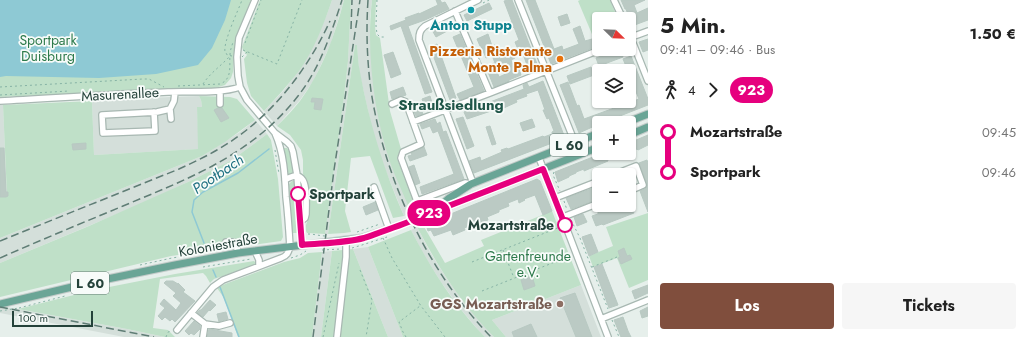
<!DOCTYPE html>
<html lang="de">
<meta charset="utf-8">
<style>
:root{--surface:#fff;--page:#f6f6f6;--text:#222;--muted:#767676;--accent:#804e3d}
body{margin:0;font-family:Jost,sans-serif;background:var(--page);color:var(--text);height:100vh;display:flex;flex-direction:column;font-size:15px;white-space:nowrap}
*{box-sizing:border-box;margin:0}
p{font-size:13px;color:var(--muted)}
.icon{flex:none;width:22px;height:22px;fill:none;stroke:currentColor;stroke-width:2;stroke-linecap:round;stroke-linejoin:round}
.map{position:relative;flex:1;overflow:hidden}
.panel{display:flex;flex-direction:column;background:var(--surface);width:380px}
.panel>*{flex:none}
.badge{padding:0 8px;border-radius:13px;font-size:14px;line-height:26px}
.needle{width:26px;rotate:113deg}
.tools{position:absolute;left:592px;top:12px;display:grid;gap:8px}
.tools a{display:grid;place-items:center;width:44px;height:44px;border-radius:4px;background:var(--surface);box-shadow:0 1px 3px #0004;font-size:20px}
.scale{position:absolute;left:12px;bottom:10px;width:81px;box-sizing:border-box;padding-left:4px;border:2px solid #24423a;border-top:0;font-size:11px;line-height:14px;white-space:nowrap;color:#24423a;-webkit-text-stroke:3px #f7fbf9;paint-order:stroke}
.map>.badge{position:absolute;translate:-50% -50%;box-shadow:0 0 0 2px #fff}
.legs{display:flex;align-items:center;gap:6px;height:44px;padding:0 12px;font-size:13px}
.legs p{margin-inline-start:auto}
.headline{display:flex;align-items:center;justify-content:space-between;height:68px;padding:0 12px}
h1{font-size:22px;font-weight:700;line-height:30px}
.button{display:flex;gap:8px;margin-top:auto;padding:8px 12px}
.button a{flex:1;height:46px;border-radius:4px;background:var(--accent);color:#fff;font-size:16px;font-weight:700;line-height:46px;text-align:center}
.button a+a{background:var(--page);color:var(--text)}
ul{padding:0 12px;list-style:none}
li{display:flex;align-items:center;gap:14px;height:40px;font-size:15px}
li i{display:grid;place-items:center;width:6px;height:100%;margin:0 5px;background:currentColor}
li i::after{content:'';width:10px;height:10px;margin:-5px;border:3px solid;border-radius:50%;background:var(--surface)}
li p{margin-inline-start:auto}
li:first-child i{background:linear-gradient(#0000 50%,currentColor 0)}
li:last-child i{background:linear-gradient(currentColor 50%,#0000 0)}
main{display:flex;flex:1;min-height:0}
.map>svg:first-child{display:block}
.built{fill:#d4dfda}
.green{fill:#bfe0c8}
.water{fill:#8ec9d4}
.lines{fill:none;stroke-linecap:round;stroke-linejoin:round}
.stream{stroke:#8ec9d4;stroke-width:1.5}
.building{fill:#bbcac4;stroke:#b8c9c2}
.minor-casing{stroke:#a8b8b2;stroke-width:8}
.major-casing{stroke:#c2cac8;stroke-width:9}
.path{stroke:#86b3a5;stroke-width:1;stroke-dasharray:2 3;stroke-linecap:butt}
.minor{stroke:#fff;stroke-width:5.5}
.major{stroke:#6aa596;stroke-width:7}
.rail{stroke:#5f7d75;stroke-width:1.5;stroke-dasharray:8 4;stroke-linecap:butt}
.path-bridge{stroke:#86b3a5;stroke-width:1;stroke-dasharray:2 3;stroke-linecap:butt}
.line-1-casing{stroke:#fff;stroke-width:9}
.line-1{stroke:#e6007e;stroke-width:6}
.culture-dot{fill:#0f9aa8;stroke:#f7fbf9;stroke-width:1.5}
.food-dot{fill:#e8710a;stroke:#f7fbf9;stroke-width:1.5}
.stop-1-dot{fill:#fff;stroke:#e6007e;stroke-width:2}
.education-dot{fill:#8d6e63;stroke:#f7fbf9;stroke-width:1.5}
.labels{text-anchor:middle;stroke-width:3.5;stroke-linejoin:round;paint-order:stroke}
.shield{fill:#f7fbf9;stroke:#637a73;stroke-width:1}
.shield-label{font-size:13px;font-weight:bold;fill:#24423a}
.culture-label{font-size:14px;font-weight:bold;fill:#0d838f;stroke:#f7fbf9}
.park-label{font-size:14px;fill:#2d7a4b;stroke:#f7fbf9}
.food-label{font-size:14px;font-weight:bold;fill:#c56008;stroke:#f7fbf9;text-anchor:end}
.street-label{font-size:14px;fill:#24423a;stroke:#f7fbf9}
.stop-label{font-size:14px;font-weight:bold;fill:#24423a;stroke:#f7fbf9;text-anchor:start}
.education-label{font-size:14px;font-weight:bold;fill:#785e54;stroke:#f7fbf9;text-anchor:end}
.neighbourhood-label{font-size:15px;font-weight:bold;fill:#1f5548;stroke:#f7fbf9}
.water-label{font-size:15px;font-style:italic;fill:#1c6f80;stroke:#f7fbf9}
</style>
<main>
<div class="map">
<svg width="648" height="337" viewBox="0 0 648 337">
<rect width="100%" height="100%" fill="#e6efeb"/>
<path class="built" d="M332 0H344L331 43 314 80 300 100 277 126 264 111 284 90 299 70 317 38 327 14Z
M351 0H372L370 17 372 70 407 200 411 213 404 216 385 169 375 141 359 71 357 45H355L328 234H325L344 97 348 61Z
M199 96 201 100 202 107 197 108 199 149 94 155 92 101 170 97Z
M0 105H3L7 197H0Z
M255 120 267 134 232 160 188 182 141 204 0 263V238L133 184 202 156 240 132Z
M417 227 430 252 447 279 465 304 494 337H485L479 331 459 307 441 282 424 255 411 230Z
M368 247 403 337H388L353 249Z
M332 251 321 337H312L322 252Z
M581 285 601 337H506L492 320Z
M0 306 127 329 165 337H124L0 313Z"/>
<path class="green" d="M0 0H251L236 39 234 51 233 72 231 78 225 85 215 88 0 97Z
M260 0H332C324 24 314 50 299 71 288 85 276 98 264 111L251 96 247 83 244 59 247 55 243 50 242 47Z
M344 0H351L348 61 344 97 325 234 307 233 306 231V225L310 213 308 184 303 174V160L301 150 290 135 277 126C285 118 293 110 300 101 322 71 335 35 344 0Z
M372 0H377L376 2 375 26 376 35 380 38 390 111 401 149 397 158 417 211 411 213C405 197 397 181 391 165 374 116 366 52 372 0Z
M580 0H610L618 19H599V45L597 46 578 1Z
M355 45H357C358 54 358 64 360 72 369 122 384 170 404 216L393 218 370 156 351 158 345 211 351 232 344 233 328 234Z
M199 96 230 97 237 99 255 120 225 142 202 156 133 184 0 238V197L7 196 3 105 92 101 94 155 198 149 197 107H202L201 100Z
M267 134 271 140 278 179 283 237 281 241 171 256 0 297V263L89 226 188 182 232 160Z
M284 148H287L290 153 294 173 288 175Z
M292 181H294L298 233H292L288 186 290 183Z
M552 211 581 285 492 320 506 337H494C462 305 438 267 417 227L423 225 445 263 484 246 481 240Z
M648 213V280L629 288 617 258 593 267 589 256 613 246 606 227Z
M411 230C431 269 454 305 485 337H403L368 247Z
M353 249 388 337H321L332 251Z
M322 252 312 337H238L224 298 217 288 225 284 284 262 300 258 308 253Z
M254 261 256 263 255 265 214 279 210 283 206 276 203 273 160 279 153 328 168 330 175 337H165L127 329 18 309 94 290 175 274Z"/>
<path class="water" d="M0 0H231L225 20 212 48 198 65 156 74 99 78 6 76 0 77Z"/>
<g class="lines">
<path class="stream" d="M204 243 192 212 194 200 203 192 238 173 269 149
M213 270 216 277
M220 287 239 337"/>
</g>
<path class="building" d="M436 0H440L442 3 445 2 449 9 425 20 408 26 432 92 425 94 401 26 391 30 390 26 406 20 405 18 419 13V14L438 5Z
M508 0H512L539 69 530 73 520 46 517 47 515 42 519 40 514 27 510 29 508 23 512 22 504 1Z
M526 0H535L554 49 562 46 563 50 579 44 573 29 580 26 585 41 592 39 595 47 551 64Z
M621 0H645L634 5 637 13 648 8V20L632 26 626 9H625Z
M489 3 492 9 467 21 464 15Z
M567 14 570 23 561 26 558 17Z
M446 23 449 30 436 37 432 30Z
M460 34 484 91 460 100 457 94 474 87 453 37Z
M488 34 492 46 495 45 500 59 513 54 515 58 511 60 515 70 519 69 521 75 509 80V81L494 87 486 67 494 63 499 77 510 72 507 62 496 66 492 55 486 58 481 46H480L477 39Z
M648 39V50L643 52 639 42Z
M437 44 456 98 450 100 430 47Z
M620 49 623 57 599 66 596 58Z
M393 52 401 74 391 78 384 55Z
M631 56 648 99V105L602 123H599V124L579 133 560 85 568 82 577 106 579 105 584 119 639 99 629 75V71H628L623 59Z
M591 67 594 75 570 84 567 76Z
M543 81 565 138 474 173 469 161 480 157 481 161 502 152 501 150 507 148 508 149 543 136 544 137 552 134V132L554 131 549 118 547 119 543 110H545L538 90 526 94 527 96 516 100 517 102 497 111V109L467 119 464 112 524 89 523 85 527 83 529 87Z
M403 87 406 95 403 96H400L392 99 390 92Z
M430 96 432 103 429 104 431 109 422 112 423 114 416 116 413 109 424 105 422 99Z
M312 98 323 99 321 110 314 109 315 102H311Z
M218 108H222L229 118 221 122 214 110Z
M463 117 474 146 467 149 456 119Z
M435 119 437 124 440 122 443 132 446 131 464 179 422 194 420 187 454 174 438 131 433 133 430 126 422 129 420 124Z
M532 119 535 127 523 131 520 123Z
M490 126 496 144 492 145 486 127Z
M648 135V145L638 150 637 149 629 152V143Z
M86 143V149L73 150 72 144Z
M424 147 427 155 410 161 408 156 412 155 411 153Z
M0 148H4L6 192H8V196L6 197H0Z
M603 153H605L608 161 584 171V169L576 172V173L569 176V177L558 182 555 172Z
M647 160 648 163V212L640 191 645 189 647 185 639 163Z
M414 165 420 183 415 185 409 167Z
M537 179 540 181 552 211 543 215 535 195 524 199 525 200 519 203 518 199 508 203 509 206 499 210V212L487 217 488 220 464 228 465 230 453 235 451 230 434 236 431 230 428 231 426 224Z
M599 186V199L571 209 566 198Z
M375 202 378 210 366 215 363 207Z
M615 205H630L634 213 603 225 602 224 596 226 592 216 598 214V212Z
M583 214 587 222 577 226 574 217Z
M591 234 598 252 589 256 582 237Z
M624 248 627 256 630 255 632 259 621 264 618 258 620 257 618 251Z
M602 264 618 305 609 308 594 267Z
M532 276 535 286 524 290 521 280Z
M166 281H173L178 284V283L185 290 183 292 195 301 175 322 172 319 170 321 165 317 162 320 158 316 165 308 160 304 164 299 176 310 181 303 173 296 176 293 164 283Z
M648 285V293L635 299 632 291Z
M575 293 592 337H576L560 298Z
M210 300 216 305 210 311 209 310 203 317 197 313 200 310H201Z
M648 307V316L642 318 640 311Z
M226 312 228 319 219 322 217 314Z
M623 317 628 331 631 337H621L614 320Z
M194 321 200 326V329L194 335 191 333 189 335 185 331Z
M531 324 537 337H514L512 332Z
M209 329 232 333V337H207Z"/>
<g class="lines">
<defs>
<path id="minor" d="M255 0 239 38 237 57 238 76 240 87 247 100 275 133 287 142 291 146 293 152 297 175 302 245
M518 0 575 143
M614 0 623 19
M455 11 490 93
M629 33 648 81
M629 38 648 31
M0 101C56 98 112 94 168 92 190 91 220 94 240 87
M220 104V91
M392 104 401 100 406 102 421 144 403 152 401 158 417 201 465 183 471 184
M154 112 155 131 103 133 102 115 157 112 170 109
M171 119 170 109 174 101 175 92
M413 122 490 93 602 49
M539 158 555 198 608 337
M613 175 636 166 643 185 629 191
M285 180C310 164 306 199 306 214L305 218 300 222
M473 183 419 40C419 33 420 30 425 26L478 0
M374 187 389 229
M555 198 599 181
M563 217 599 203
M226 242H233L236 243 238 253
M255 251 259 260V266
M191 313 205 324 219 326 230 323
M601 319 648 300
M177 330 213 287 223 280 281 258C287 256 288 253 290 247 289 230 288 214 286 197 285 176 284 153 275 133
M203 337 205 324
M337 337 346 257V241"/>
<path id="major" d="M625 123 648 114
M629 135 648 127
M439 207 448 199 471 184 599 133
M0 304 93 282 175 265 238 253 362 238 389 229 417 219 437 209 451 205 599 147"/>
</defs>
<use href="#minor" class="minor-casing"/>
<use href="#major" class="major-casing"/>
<path class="path" d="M377 0 376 26 377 34 380 37H386
M483 3 489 0
M245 43 261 0
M243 50 277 64 302 0
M232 56 227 55C227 54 226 53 225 52 223 42 238 11 242 0
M242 57 247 52
M203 84C210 73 221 66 230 56
M178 86 220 84C233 79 229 65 230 55 230 50 232 46 233 42
M0 87 143 79H149L164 87
M0 95 69 91
M609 123 620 119
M275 150 279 174
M554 172 553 175 560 191
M564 201 567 210
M571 220 580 238 608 309
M357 232 380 224
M308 234C314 234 320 236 326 236
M383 238 392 258 421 306 445 337
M352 248 362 245 387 237
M322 250 341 249
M503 250 514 278
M291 258 300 255 306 251
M472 262 560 227
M140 265 172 258 197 254
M203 267 251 259
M592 267 617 257
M360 270 372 300 366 337
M482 291 570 256
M19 308 65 296
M612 320 619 337
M166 337 168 332 172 331
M323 337 339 263
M406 337 403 332 399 322 420 306"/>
<use href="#minor" class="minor"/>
<use href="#major" class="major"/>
<path class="rail" d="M368 0C366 30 367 61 371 91 385 181 428 272 491 337
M351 29 352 0
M0 241 179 169C192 163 205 157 217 150 268 121 306 73 330 21
M0 258C41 240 82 223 123 206 190 178 252 155 298 96 320 68 331 34 342 0
M0 307 154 337
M313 337 334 170 360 0"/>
<path class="path-bridge" d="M0 311 19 308"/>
</g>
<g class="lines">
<defs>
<path id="line-1" d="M298 194 302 245C322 243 345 243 364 238 381 232 399 226 416 219 428 214 439 208 451 205L543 169 565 225"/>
</defs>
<use href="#line-1" class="line-1-casing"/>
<use href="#line-1" class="line-1"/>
</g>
<circle class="culture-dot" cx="471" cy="10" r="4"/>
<circle class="food-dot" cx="560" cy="59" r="4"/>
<g class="stop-1-dot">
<circle cx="298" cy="194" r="7"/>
<circle cx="565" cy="225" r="7"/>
</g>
<circle class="education-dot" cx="560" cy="304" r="4"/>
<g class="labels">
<g class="shield">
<rect x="550" y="134" width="38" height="22" rx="3"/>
<rect x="71" y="272" width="38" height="22" rx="3"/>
</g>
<g class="shield-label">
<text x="569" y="150">L 60</text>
<text x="90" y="288">L 60</text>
</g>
<g class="culture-label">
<text x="471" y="30">Anton Stupp</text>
</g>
<g class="park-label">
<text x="48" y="45">Sportpark<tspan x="48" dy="16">Duisburg</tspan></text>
<text x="528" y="261">Gartenfreunde<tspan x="528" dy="16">e.V.</tspan></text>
</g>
<g class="food-label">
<text x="552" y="56">Pizzeria Ristorante<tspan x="552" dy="16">Monte Palma</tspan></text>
</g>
<g class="street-label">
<text transform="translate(120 94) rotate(-3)" y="5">Masurenallee</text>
<text transform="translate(218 245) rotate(-10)" y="5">Koloniestraße</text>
</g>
<g class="stop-label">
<text x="309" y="199">Sportpark</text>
<text x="554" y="230" text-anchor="end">Mozartstraße</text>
</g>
<g class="education-label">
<text x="552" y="309">GGS Mozartstraße</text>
</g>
<g class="neighbourhood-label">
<text x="451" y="110">Straußsiedlung</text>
</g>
<g class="water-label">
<text transform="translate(218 174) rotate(-34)" y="5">Pootbach</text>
</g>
</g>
</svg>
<div class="tools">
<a><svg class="needle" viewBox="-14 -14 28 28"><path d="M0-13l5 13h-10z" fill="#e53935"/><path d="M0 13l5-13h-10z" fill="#767676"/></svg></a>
<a><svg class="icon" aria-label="layers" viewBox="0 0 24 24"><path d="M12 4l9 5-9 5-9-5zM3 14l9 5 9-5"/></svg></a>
<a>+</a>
<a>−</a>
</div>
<div class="scale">100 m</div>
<b class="badge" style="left:429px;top:213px;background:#e6007e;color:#fff">923</b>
</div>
<section class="panel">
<div class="headline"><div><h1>5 Min.</h1><p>09:41 – 09:46 · Bus</p></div><b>1.50 €</b></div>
<div class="legs"><svg class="icon" aria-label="walk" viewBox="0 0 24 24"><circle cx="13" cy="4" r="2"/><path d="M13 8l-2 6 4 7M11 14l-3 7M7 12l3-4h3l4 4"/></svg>4<svg class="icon" aria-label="forward" viewBox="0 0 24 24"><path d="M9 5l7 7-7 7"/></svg><b class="badge" style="background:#e6007e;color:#fff">923</b></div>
<ul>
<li><i style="color:#e6007e"></i><b>Mozartstraße</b><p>09:45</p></li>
<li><i style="color:#e6007e"></i><b>Sportpark</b><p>09:46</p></li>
</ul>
<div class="button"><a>Los</a><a>Tickets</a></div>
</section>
</main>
